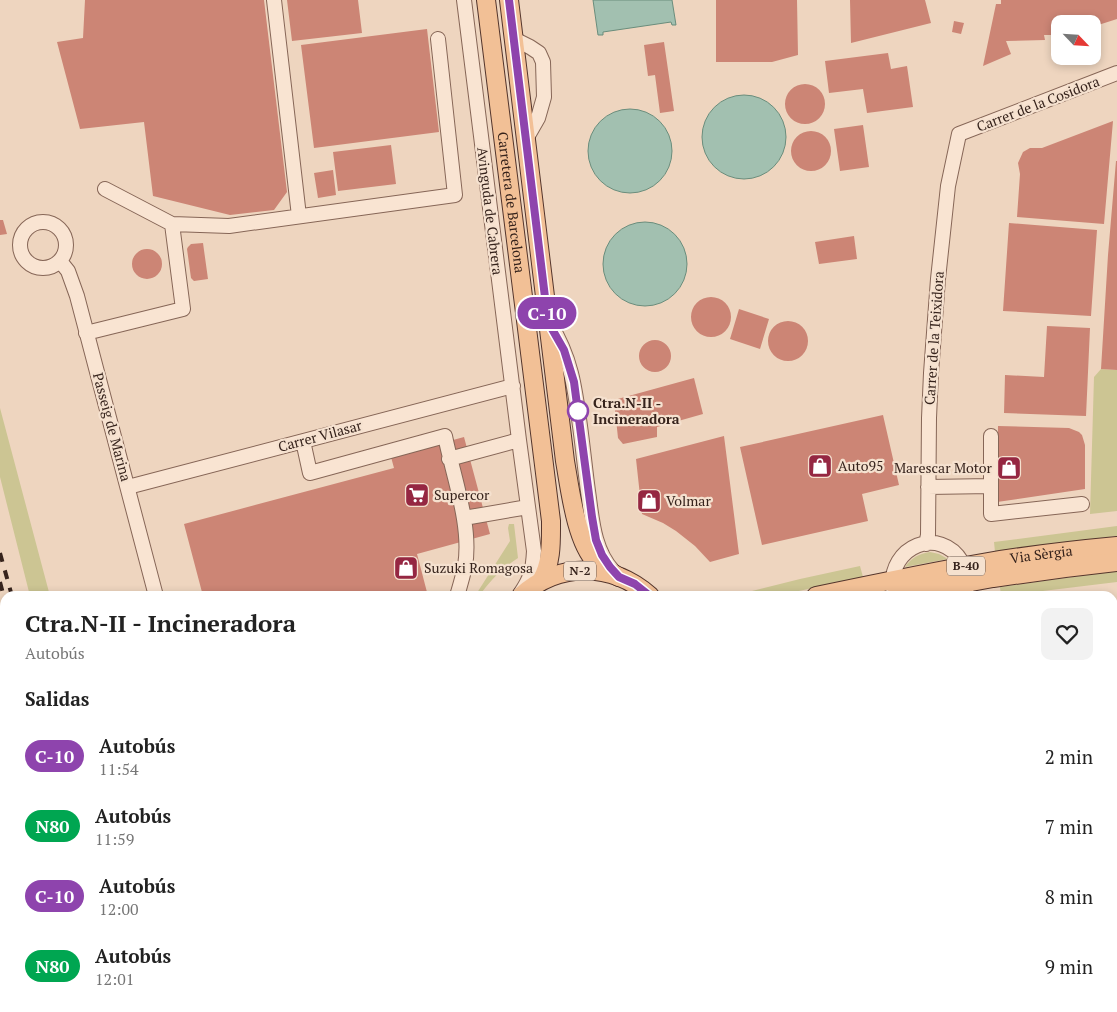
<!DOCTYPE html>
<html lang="es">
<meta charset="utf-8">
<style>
:root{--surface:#fff;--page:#f2f2f2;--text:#222;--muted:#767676}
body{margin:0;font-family:"PT Serif",serif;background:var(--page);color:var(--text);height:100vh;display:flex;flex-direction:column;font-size:19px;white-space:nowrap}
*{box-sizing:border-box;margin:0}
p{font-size:16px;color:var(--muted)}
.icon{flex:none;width:28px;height:28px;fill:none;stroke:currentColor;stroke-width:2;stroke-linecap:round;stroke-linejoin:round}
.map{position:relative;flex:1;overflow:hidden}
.details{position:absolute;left:0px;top:591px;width:1118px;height:421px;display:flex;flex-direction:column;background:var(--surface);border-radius:15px 15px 0 0;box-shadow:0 2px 8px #0003}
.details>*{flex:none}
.badge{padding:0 10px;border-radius:16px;font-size:18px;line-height:32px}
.needle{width:32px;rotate:115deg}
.fabs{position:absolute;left:1051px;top:15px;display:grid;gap:10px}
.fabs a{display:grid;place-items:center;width:50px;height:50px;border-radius:10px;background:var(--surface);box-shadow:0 2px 8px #0003;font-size:25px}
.map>.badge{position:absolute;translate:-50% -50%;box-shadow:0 0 0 2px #fff}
h2{padding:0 25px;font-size:19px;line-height:45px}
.round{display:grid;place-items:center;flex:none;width:52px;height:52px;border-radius:10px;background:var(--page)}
.headline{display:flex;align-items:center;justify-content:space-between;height:85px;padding:0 25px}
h1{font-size:24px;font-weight:700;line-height:38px}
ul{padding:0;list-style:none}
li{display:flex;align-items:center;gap:15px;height:70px;padding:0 25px}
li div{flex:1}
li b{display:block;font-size:19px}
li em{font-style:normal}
li .badge{min-width:55px;font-weight:700;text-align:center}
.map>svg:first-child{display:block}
.green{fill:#ccc593}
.water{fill:#a2c0b0;stroke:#6a8d7c}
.building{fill:#cc8575}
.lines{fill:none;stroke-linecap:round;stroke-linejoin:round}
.minor-casing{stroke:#866657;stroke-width:16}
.major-casing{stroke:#54352c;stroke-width:20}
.minor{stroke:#f9e4d2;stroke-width:14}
.major{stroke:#f2c096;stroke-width:18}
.rail{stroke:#36231c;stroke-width:4;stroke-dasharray:9 9;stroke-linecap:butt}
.line-casing{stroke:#fff;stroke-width:11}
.line{stroke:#8e44ad;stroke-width:8}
.stop-dot{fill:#fff;stroke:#8e44ad;stroke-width:2.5}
.labels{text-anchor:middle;stroke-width:4.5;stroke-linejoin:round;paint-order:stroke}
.shield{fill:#f5e1cf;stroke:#6f5c52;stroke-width:1}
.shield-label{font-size:12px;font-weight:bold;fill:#36231c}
.street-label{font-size:14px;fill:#36231c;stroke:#f5e1cf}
.stop-label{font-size:14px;font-weight:bold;fill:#36231c;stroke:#f5e1cf;text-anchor:start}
.poi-label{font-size:14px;fill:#36231c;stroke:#f5e1cf;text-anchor:start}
</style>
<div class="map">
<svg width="1117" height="1012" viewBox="0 0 1117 1012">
<rect width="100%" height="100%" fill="#eed5bf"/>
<path class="green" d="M1101 369 1117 370V511L1090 514 1094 377Z
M0 408 50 596H30L0 477Z
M509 524H514L518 558C502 568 490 581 479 596H475L510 541 508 528Z
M1117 526V536L995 552 994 542Z
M930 552 939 554 948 559 905 567C912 557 919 554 930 552Z
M860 566 863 577 776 596H741L740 594 800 579Z
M1117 571V582L1001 596 1000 587Z
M0 630 5 649V695L0 676Z
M1113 882 1116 885 1117 891V976L1113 977Z
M133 1008H255L256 1012H134Z
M293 1008H438L439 1012H295Z
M467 1008H587L589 1012H468Z
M704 1008H943L923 1012H705Z"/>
<path class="water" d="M593 0H672L676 25H672L671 22 603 32V35H598Z
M702 137a42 42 0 1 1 84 0a42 42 0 1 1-84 0Z
M588 151a42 42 0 1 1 84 0a42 42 0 1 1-84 0Z
M603 264a42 42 0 1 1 84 0a42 42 0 1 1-84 0Z
M0 753 5 773V1008H64L65 1012H0Z"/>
<path class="building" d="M85 0H264L287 192 274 210 230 215 153 196 144 122 80 129 57 42 83 38Z
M287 0H358L362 33 292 41Z
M716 0H797L798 55 772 62H716Z
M850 0H925L931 23 851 43Z
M1001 0H1117V19L1092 27V24H1060V38L1054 40 1052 35H1044L1045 40 1006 41 1011 54 983 66 996 4H1001Z
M954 21 964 23 961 34 952 32Z
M427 29 439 132 314 148 301 45Z
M664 42 674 111 660 113 655 75 648 76 644 45Z
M888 53 891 69 907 66 913 107 867 113 863 89 829 93 825 61Z
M785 104a20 20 0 1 1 40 0a20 20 0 1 1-40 0Z
M1113 121 1104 224 1017 217 1020 174 1018 163 1023 152 1030 148H1042Z
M863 125 869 167 840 171 834 129Z
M791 151a20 20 0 1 1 40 0a20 20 0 1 1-40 0Z
M391 145 396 184 338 191 333 152Z
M1116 161H1117V370L1101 369 1108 255Z
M333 170 336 195 318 198 314 173Z
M0 220H3L7 234 0 235Z
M1009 223 1097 230 1091 316 1003 311Z
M854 236 857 259 819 264 815 242Z
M203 243 208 279 194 281 191 278 187 249 188 247 191 244Z
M132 264a15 15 0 1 1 30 0a15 15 0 1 1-30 0Z
M691 317a20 20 0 1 1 40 0a20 20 0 1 1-40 0Z
M739 309 769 319 760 349 730 339Z
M768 341a20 20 0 1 1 40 0a20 20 0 1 1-40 0Z
M1047 326 1090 328 1086 416 1004 413 1005 375 1044 377Z
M639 356a16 16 0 1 1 32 0a16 16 0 1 1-32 0Z
M694 378 703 414 657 427V437L623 444 618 438 614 400Z
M883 415 899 485 862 494 868 521 762 545 740 447Z
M998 426 1069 428 1079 432 1082 435 1085 445V489L997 502Z
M724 436 739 554 710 562 695 546 676 531 663 523 642 514 636 459Z
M464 437 490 534 417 554 428 596H203L184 524 394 468 391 457Z
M1112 627H1117V690H1112Z
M1117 702V779H1112V703Z
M1112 792H1117V863H1112Z"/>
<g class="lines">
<defs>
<path id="minor" d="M274 0 299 216
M464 0 519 440 534 551C533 570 531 578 520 594
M514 39 530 47 539 53 543 62 544 97 538 118 526 139
M20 245a23 23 0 1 1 46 0a23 23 0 1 1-46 0Z
M172 224 229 226 455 195 438 39
M60 261 68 271 77 296 156 596
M550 324C571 357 575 388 580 426 583 448 585 469 588 491 592 518 593 549 613 571
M86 333 183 309 172 224 105 189
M991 436V514L1082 504
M303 441 310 473 445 436C453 476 472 526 465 566 463 576 460 586 457 596
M449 459 519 440
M128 487 513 386
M928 487 991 486
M464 518 528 507
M926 544 928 535 929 418 931 373 938 279 948 186 959 134 1117 73
M893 589C888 546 940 525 962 562 968 573 969 585 964 596
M1112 998H1117
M265 1008 266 1012
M456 1008 457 1012
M621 1008 622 1012
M675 1008 677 1012
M994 1008 995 1012
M1025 1012 1050 1008"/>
<g id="major">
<path id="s1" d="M486 0 551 521C551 541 552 563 541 581"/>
<path d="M509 0 565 461C570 489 576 542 596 562 603 568 611 572 619 577"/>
<path d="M521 596C558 562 612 562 650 596"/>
<path id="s2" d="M816 596C873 584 930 572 988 562 1031 555 1074 550 1117 546"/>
<path d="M895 596 993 578 1065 568 1117 562"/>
<path d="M638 1008 640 1012"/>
<path d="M659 1008 660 1012"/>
</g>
</defs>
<use href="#minor" class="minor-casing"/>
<use href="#major" class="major-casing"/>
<use href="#minor" class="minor"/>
<use href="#major" class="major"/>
<path class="rail" d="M0 553 12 596
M0 582 5 601
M114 1008 115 1012
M122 1008 123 1012"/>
</g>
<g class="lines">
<defs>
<path id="line" d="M509 0 548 322 564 350 574 382 592 517 596 540 602 555 610 567 619 577 635 584 650 596"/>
</defs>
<use href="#line" class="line-casing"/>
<use href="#line" class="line"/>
</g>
<defs>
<symbol id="shop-square" viewBox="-11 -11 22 22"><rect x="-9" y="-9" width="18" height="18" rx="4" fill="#952742" stroke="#f5e1cf"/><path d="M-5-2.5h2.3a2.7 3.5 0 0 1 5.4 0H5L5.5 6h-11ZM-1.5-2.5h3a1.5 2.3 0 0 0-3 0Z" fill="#fff"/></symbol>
<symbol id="supermarket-square" viewBox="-11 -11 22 22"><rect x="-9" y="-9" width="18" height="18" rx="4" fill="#952742" stroke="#f5e1cf"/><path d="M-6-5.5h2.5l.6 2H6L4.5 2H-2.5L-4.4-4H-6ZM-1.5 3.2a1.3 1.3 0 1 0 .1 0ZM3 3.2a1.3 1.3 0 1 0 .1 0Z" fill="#fff"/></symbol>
</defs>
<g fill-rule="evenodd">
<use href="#shop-square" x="806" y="452" width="28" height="28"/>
<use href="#shop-square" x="995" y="454" width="28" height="28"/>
<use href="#supermarket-square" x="403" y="481" width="28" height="28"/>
<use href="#shop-square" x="635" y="487" width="28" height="28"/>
<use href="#shop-square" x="392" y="554" width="28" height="28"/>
</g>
<circle class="stop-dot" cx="578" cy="411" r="10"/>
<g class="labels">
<g class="shield">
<rect x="947" y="556.5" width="38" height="19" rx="4"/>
<rect x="564" y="561.5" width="32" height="19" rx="4"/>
</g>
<g class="shield-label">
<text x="966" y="570">B-40</text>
<text x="580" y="575">N-2</text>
</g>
<g class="street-label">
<text transform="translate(1038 104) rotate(-21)" y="5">Carrer de la Cosidora</text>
<text dy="5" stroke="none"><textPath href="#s1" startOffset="204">Carretera de Barcelona</textPath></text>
<text transform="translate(490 211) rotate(83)" y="5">Avinguda de Cabrera</text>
<text transform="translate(934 338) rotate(-86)" y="5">Carrer de la Teixidora</text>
<text transform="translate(112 427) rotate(75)" y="5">Passeig de Marina</text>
<text transform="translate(320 436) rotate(-15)" y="5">Carrer Vilasar</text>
<text dy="5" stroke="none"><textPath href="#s2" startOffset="229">Via Sèrgia</textPath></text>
</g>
<g class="stop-label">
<text x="593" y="408">Ctra.N-II -<tspan x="593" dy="16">Incineradora</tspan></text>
</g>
<g class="poi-label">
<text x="838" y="471">Auto95</text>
<text x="992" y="473" text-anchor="end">Marescar Motor</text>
<text x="434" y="500">Supercor</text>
<text x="666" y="506">Volmar</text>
<text x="424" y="573">Suzuki Romagosa</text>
</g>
</g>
</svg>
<div class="fabs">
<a><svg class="needle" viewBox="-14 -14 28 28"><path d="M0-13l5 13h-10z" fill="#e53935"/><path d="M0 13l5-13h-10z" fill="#767676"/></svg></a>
</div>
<b class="badge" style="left:547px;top:313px;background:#8e44ad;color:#fff">C-10</b>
<section class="details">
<div class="headline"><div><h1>Ctra.N-II - Incineradora</h1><p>Autobús</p></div><a class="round"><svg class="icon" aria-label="heart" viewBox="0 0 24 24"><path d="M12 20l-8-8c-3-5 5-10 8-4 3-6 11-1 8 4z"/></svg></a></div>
<h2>Salidas</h2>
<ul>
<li><span class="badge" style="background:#8e44ad;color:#fff">C-10</span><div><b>Autobús</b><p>11:54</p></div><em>2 min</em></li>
<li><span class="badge" style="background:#00a651;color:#fff">N80</span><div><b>Autobús</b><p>11:59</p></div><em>7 min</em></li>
<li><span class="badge" style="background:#8e44ad;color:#fff">C-10</span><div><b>Autobús</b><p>12:00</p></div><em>8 min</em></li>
<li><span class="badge" style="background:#00a651;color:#fff">N80</span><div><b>Autobús</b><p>12:01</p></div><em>9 min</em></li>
</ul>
</section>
</div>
